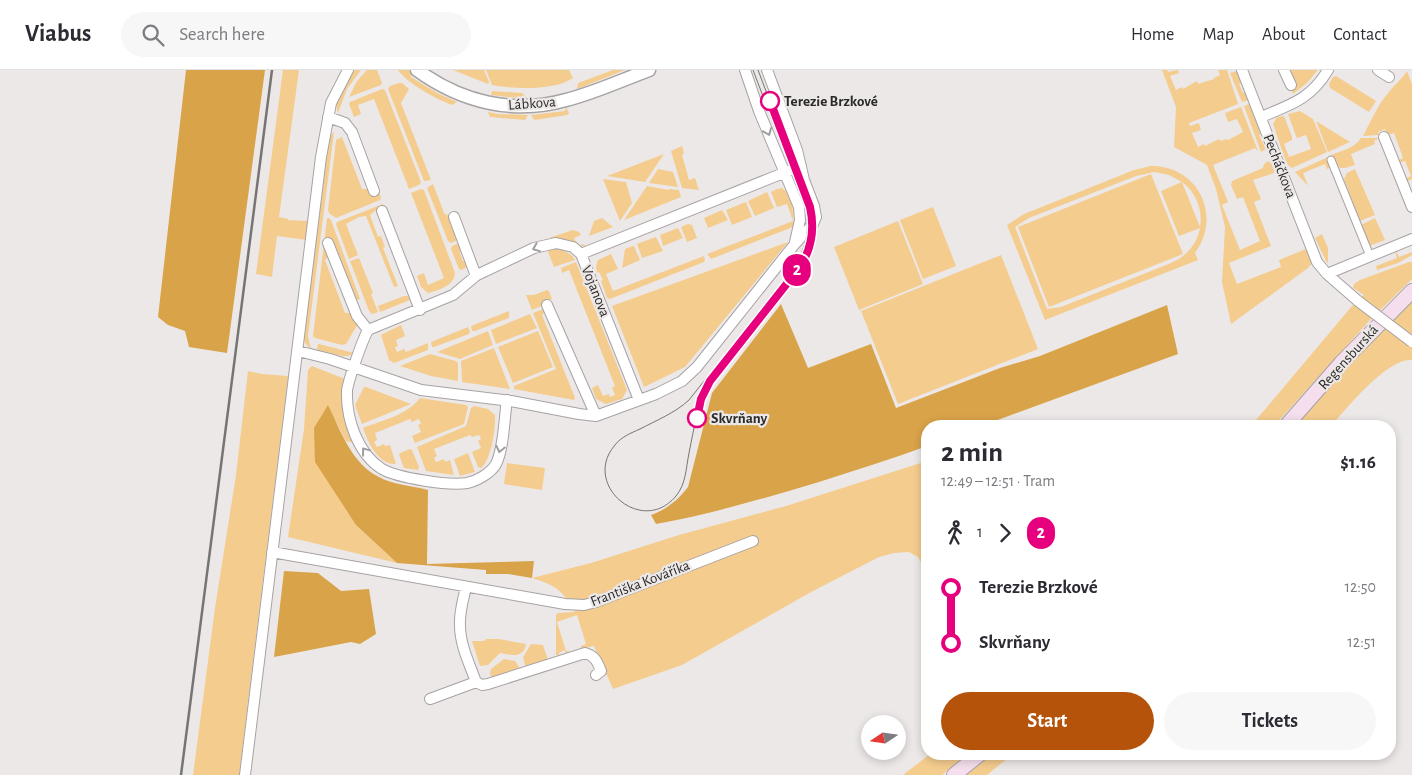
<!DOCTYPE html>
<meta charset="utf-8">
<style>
:root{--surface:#fff;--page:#f7f7f7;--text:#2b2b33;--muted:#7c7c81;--line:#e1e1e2;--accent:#b45309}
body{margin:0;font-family:"Alegreya Sans",sans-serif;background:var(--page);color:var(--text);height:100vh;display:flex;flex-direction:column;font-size:19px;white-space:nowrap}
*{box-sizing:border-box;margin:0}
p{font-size:16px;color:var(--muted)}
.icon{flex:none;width:28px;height:28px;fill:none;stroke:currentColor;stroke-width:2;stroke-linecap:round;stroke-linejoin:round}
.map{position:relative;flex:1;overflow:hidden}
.details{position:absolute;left:921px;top:350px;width:475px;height:340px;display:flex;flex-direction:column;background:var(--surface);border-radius:20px;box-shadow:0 2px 8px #0003}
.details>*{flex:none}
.badge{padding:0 10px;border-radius:16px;font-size:18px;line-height:32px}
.needle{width:32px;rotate:257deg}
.buttons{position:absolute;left:861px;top:645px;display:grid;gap:10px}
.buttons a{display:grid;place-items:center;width:45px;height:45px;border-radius:50%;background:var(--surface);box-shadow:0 2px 8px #0003;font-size:25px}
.map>.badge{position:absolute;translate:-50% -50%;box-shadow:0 0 0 2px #fff}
.legs{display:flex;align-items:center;gap:8px;height:55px;padding:0 20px;font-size:16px}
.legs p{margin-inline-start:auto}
.overview{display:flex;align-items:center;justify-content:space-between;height:85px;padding:0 20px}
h1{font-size:28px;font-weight:700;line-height:38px}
.action{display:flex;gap:10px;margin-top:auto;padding:10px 20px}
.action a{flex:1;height:58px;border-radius:30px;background:var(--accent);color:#fff;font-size:20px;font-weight:700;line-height:58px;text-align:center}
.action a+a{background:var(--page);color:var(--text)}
ul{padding:0 20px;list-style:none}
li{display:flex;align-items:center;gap:18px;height:55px;font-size:19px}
li i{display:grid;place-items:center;width:8px;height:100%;margin:0 6px;background:currentColor}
li i::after{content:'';width:12px;height:12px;margin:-6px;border:4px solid;border-radius:50%;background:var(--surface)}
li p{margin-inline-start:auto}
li:first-child i{background:linear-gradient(#0000 50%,currentColor 0)}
li:last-child i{background:linear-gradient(currentColor 50%,#0000 0)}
header{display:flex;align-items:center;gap:30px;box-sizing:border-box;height:70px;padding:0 25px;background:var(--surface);border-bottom:1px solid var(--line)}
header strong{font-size:24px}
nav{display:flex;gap:28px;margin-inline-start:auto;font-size:18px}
.search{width:350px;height:45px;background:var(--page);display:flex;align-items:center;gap:12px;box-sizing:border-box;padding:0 18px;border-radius:28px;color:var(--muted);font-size:19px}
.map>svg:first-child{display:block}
.green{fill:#f4cc8e;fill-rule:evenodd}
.forest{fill:#d9a349}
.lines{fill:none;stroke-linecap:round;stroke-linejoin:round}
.pedestrian-casing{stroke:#a7a2a3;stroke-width:9}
.minor-casing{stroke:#a7a2a3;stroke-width:12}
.tertiary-casing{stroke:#a7a2a3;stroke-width:15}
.secondary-casing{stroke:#a7a2a3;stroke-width:16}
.pedestrian{stroke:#fff;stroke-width:7}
.minor{stroke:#fff;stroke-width:10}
.tertiary{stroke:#fff;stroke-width:12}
.secondary{stroke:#f5dfef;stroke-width:14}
.tram{stroke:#777474;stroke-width:1}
.rail{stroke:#777474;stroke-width:2.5}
.minor-bridge-casing{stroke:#a7a2a3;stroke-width:12;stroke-linecap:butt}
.minor-bridge{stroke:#fff;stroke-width:10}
.oneway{stroke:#a09f9f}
.line-1-casing{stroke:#fff;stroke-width:11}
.line-1{stroke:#e6007e;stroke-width:8}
.stop-1-dot{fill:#fff;stroke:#e6007e;stroke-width:2.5}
.labels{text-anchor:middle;stroke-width:4.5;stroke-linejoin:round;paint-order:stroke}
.stop-label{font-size:15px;font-weight:bold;fill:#2b2929;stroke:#ede8e8;text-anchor:start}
.street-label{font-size:15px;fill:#2b2929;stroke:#ede8e8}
</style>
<header>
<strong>Viabus</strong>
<div class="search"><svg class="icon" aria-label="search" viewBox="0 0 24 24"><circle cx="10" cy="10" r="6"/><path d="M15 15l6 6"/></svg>Search here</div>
<nav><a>Home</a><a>Map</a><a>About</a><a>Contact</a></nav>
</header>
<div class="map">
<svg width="1412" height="705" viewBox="0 0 1412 705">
<rect width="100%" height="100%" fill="#ede8e8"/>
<path class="green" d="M283 0H299L279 147 288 149V150L309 151 307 170 277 166 272 207 256 204Z
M355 0H361L347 19 338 43C332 30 347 10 355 0Z
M367 0H377L382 13 381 15 349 27 357 11Z
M398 0H408L412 3 411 7 437 23 457 32 452 35C436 29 408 14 398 0Z
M453 0H484L489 12 488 14Z
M486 0H569L573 8C555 21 513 19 492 15Z
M613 0H625L577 19 578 13Z
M1162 0H1167L1168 2 1178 0 1179 3 1170 6 1176 20 1182 17 1183 19 1197 11 1198 14 1214 9V8L1220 5 1218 0H1227L1238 34 1189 53 1190 56 1199 53 1201 60 1192 63 1198 77 1204 74 1205 76 1219 69 1220 71 1227 69 1228 70 1243 62 1237 49 1228 52 1225 43 1241 37 1258 81 1255 78 1213 95 1228 132 1222 135 1240 180 1260 171 1243 127 1237 129 1231 115 1232 111 1263 98 1264 94 1268 91 1274 96V103L1253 110 1261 129 1254 132 1271 176 1229 193 1237 214 1281 197 1279 190 1306 179 1312 193 1308 198 1231 254 1222 212 1225 157 1216 119 1207 95 1174 77 1176 37Z
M1288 0H1317V1L1308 12 1293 24 1290 16Z
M1237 1 1241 13 1239 14 1243 23 1245 22 1248 30 1242 32 1230 3Z
M1407 1 1412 14V109L1406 112 1405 109 1411 106 1405 91 1398 93 1397 91 1403 88 1394 63 1387 65 1385 59 1378 62 1379 65 1363 66C1371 51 1378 34 1389 22 1395 14 1401 10 1407 1Z
M1336 6 1376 31 1369 42 1330 18 1329 14 1333 7Z
M399 13H402L409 19 401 33 431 110 424 111 388 19 390 16Z
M382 19 385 20 421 112 419 115 409 119 374 29 358 35 361 44 354 47 349 34 350 32Z
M492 21 522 23 527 28 508 27 491 25Z
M1249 34 1261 64 1259 65 1266 79 1261 82 1244 36Z
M566 37 569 43 567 45 535 50 532 47 531 45 565 41Z
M1300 41 1313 49 1327 82 1292 98 1288 95 1285 89 1273 54 1277 47 1284 46 1292 67V70L1284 74 1289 87 1311 79 1306 65 1297 68 1296 66 1288 44Z
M488 42 498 44 528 45 525 50 490 47Z
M1316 51 1350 72 1328 82Z
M334 62 308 266 311 279 305 273 304 267 329 71 331 65Z
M342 67 362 119H378L381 128 380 130 336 148 329 143 328 140 336 70Z
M1361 68H1380L1374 71 1375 74 1351 84 1355 95 1345 98H1340L1331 85C1341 81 1355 78 1361 68Z
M682 76 684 83 682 85 689 110 695 108 699 120 682 118 671 81Z
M664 84 645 112 607 106Z
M1328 87 1331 97 1327 99 1325 94 1303 103 1308 116 1295 102Z
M1151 96C1197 95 1223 145 1195 183L1198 190 1045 250 1007 155 1024 144 1134 100ZM1154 102 1169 105 1182 112 1161 121 1179 166 1200 158C1197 174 1187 186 1171 193L1061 237 1047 239 1015 157 1029 148 1136 106ZM1182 112C1196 122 1203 140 1200 157Z
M658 99 673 102 678 117 649 113Z
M1355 99 1375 145 1360 151 1344 109 1347 103Z
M1151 104 1183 184 1049 237 1018 157Z
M603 109 626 112 632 133 620 151Z
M433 114 445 145 447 144 458 170 451 173 448 171 427 118Z
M647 116 669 120V119L679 120 681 127 624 150Z
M782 118C793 125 794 145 793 157L711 189 707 184 793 151 787 134 777 137 771 122 777 119Z
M421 119 424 120 455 203C454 216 439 220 428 223L421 217 417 206 424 203 428 215 444 208 411 123Z
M767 122 774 138 755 146 748 131Z
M746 132 752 147 732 155 726 140Z
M383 134 385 138 375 141 370 145 378 167 381 166 385 177 383 178 398 216 394 217 366 146 359 147 346 154 358 185 349 189 336 154 337 152Z
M933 137 956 196 923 209 900 150Z
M722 140 728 150 708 158 704 148Z
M327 148H329L331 150 360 229 357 230 332 169 325 173 330 185 325 190 345 243H351L358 254 346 274 342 275 315 268 313 266Z
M602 148 613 157 589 166 594 151Z
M1375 148 1385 170 1369 176 1361 155Z
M898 151 923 214 859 240 834 177Z
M688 154 692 155 697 168 687 172 681 157Z
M678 158 683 168 663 176 660 165Z
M573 160 579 162 581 165 574 168 578 176 584 174 585 176C573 178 562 168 549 168Z
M1322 164 1328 178V192L1327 193 1315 168Z
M656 167 663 181 642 188 637 174Z
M788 172 685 297 644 317 612 236Z
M459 173 461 179 460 183 463 191 466 192 467 197 461 200 459 199 451 179 452 176Z
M633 176H634L640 190 622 198 625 179Z
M554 179C562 180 571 182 575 190L554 197 548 182 549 180Z
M1395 181H1396L1399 187 1412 182V185L1398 193 1377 200 1376 196 1397 188Z
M611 184 618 199 606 204 613 221 704 186 705 190 704 192 610 229 607 228 601 211 603 210 599 202 597 203 596 196 598 190Z
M1001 185 1038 279 898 334 861 241Z
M359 188 373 223 371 224 378 242 372 244 369 241 350 191Z
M576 192 627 320 622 329 606 334 596 329 592 318 598 315 603 326 609 324 610 327 615 325 612 318 615 316 569 200 562 203 561 198Z
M1409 192H1412V209L1371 249 1274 356H1251L1352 236 1364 225 1353 218 1354 214 1360 210Z
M547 220 549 221 552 229 544 233V235L532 240 526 225H534Z
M404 226H408L410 230 380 242 378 236Z
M1412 228V290C1388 287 1346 339 1331 356H1294L1338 306Z
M546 238V241L542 245 575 328 574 330 514 319V316L556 299 533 243Z
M509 241V248L475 261H472L471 256Z
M530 244 537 258 496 274 491 260Z
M401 255 405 266 396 270 398 276 395 277 397 282 404 279 406 282 428 273V280L394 293 389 290 381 265Z
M468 257 470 262 469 264 434 277H432L431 272Z
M488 261 493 275 460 289 437 282Z
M538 261 553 297 513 313 498 277Z
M318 274H319L354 283 348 286H343L317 280Z
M494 278 510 319 462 312 461 291Z
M430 284 456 291 458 293V311L431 306 400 296Z
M312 296 345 309C339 334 346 350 355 373L346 371 328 336 356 455 397 493 288 467 304 359 308 300Z
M248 301 262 304 288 306 239 705H193L215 538 236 405Z
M364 317H366L411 334 362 354 355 335Z
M420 328 466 335 468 337 464 354 415 373 412 366 421 362 418 355 421 354 419 349 412 352 410 349 375 363 377 370 374 372 377 377 384 374 385 376 390 375 396 394C378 395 368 372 363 358 383 350 407 345 420 328Z
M474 336 488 339 495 345C496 358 491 390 481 398L478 397 472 382 481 378 478 371 481 369 479 365 472 367 470 365 434 379 437 386 434 388 436 392 444 389 445 392 450 390 454 405 426 401 417 377 466 356 471 338Z
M410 379 412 380 419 397 418 400 404 398 399 385 400 383Z
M468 383 475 402 460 406 454 389Z
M927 391V504L918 487 909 482 894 483 879 487 813 521 682 595 613 619 594 576 581 579V576L586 574 577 545 557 552 566 581 570 580 566 583 564 580 559 583V585H556V545L558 543 575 542C562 520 557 516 532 508L591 493 679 465 786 436Z
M507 393 545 398 542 420 504 414Z
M486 569H499L526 574C524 589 510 585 500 583L488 595 480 596 472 571H484Z
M531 574 543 575 548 590 526 599 523 587Z
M504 589 515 591 521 600 493 609 490 604 491 599Z
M930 684H967L942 705H903Z
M988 684H1013L987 705H963Z"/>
<path class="forest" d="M186 0H265L227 283 189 277 185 261 168 255 158 247Z
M781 234 808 298 871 274 896 338 1000 298 1040 286 1167 235 1178 284 981 356H928L927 376C892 389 855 400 819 412 765 428 712 444 656 454L651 445C667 439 677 431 688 417L712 323Z
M328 335C341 361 351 393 379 407 391 414 413 416 428 420L427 494 534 491 532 508 508 504H486V500L397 493 356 455 315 392 314 358Z
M284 501 318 503 341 521 369 519 376 564 360 574 351 572 274 587Z"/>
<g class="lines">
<defs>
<path id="pedestrian" d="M1331 90 1370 186"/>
<path id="minor" d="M745 0 759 41 799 137 800 150 795 172
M1242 0 1317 192 1327 204 1358 231
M1284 0 1291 15
M1378 0 1389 7
M328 47 345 53 352 62 374 121
M1261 47C1290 35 1311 29 1328 0
M1384 67 1412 137
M382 141 420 240
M454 147 476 206
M328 173 357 246 368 260C362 271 348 311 347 321 346 349 358 384 382 399 398 408 449 416 467 413 477 411 491 403 496 394 504 378 504 349 507 330
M581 184 801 96
M1327 204 1412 169
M547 235 596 346
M368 260 453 225 477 205 534 178 556 173 573 177 581 184 639 330
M298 281 330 289 421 320 511 331 579 344 596 346 656 324 682 311 697 297 794 175 813 154 816 147 814 136 804 110 797 80 767 0
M272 482 565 534 584 535 596 532 753 471
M476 612 482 615 488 614 585 583C595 586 597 591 601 601L596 605
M430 629 476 612C470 595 460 575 460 556 459 543 463 530 466 517
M245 705 321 87 331 33 348 0"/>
<path id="tertiary" d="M417 0C461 32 513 45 566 30 594 23 622 10 649 0"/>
<path id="secondary" d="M1286 356 1341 293 1412 221
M954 705 980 684"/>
</defs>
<use href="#pedestrian" class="pedestrian-casing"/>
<use href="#minor" class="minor-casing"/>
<use href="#tertiary" class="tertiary-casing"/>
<use href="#secondary" class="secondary-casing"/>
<use href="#pedestrian" class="pedestrian"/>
<use href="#minor" class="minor"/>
<use href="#tertiary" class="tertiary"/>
<use href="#secondary" class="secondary"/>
<path class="tram" d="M753 0 805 137C811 162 805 181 791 201L689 330C675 343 657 350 640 359 631 363 621 367 615 375 581 414 642 467 676 426 686 414 686 398 689 383 694 358 698 333 710 311L800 197C812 178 815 159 810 137L758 0"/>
<path class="rail" d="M181 705 272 0"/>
<defs>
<path id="minor-bridge" d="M1358 231 1412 272"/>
</defs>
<use href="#minor-bridge" class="minor-bridge-casing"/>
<use href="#minor-bridge" class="minor-bridge"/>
</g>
<defs><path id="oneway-chevron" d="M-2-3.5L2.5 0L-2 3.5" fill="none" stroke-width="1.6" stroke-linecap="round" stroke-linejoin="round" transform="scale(1.25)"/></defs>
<g class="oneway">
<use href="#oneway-chevron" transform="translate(768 62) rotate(68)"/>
<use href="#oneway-chevron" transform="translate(536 178) rotate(158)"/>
<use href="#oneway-chevron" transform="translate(500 379) rotate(103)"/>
<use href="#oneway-chevron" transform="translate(365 381) rotate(-127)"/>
</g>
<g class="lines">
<defs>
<path id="line-1" d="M697 348 701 329 710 311 800 197C812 178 815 159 810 137L770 31"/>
</defs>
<use href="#line-1" class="line-1-casing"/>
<use href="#line-1" class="line-1"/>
</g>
<g class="stop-1-dot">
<circle cx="770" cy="31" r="9"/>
<circle cx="697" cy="348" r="9"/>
</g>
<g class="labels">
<g class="stop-label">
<text x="784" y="36">Terezie Brzkové</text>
<text x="711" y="353">Skvrňany</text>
</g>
<g class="street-label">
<text transform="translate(532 33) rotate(-4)" y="5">Lábkova</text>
<text transform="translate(1280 96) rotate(69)" y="5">Pecháčkova</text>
<text transform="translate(596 221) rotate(68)" y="5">Vojanova</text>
<text transform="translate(1348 287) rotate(-48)" y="5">Regensburská</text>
<text transform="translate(640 513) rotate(-21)" y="5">Františka Kováříka</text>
</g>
</g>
</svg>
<div class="buttons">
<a><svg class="needle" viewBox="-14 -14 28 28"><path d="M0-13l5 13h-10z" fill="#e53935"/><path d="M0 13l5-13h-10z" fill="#7c7c81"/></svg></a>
</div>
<b class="badge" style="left:797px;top:200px;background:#e6007e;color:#fff">2</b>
<section class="details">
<div class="overview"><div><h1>2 min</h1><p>12:49 – 12:51 · Tram</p></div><b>$1.16</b></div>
<div class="legs"><svg class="icon" aria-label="walk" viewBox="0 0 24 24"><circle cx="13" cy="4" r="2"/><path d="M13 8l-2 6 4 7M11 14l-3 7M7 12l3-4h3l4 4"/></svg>1<svg class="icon" aria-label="forward" viewBox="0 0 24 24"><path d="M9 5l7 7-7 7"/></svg><b class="badge" style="background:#e6007e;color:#fff">2</b></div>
<ul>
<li><i style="color:#e6007e"></i><b>Terezie Brzkové</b><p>12:50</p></li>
<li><i style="color:#e6007e"></i><b>Skvrňany</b><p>12:51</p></li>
</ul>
<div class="action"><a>Start</a><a>Tickets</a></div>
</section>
</div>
